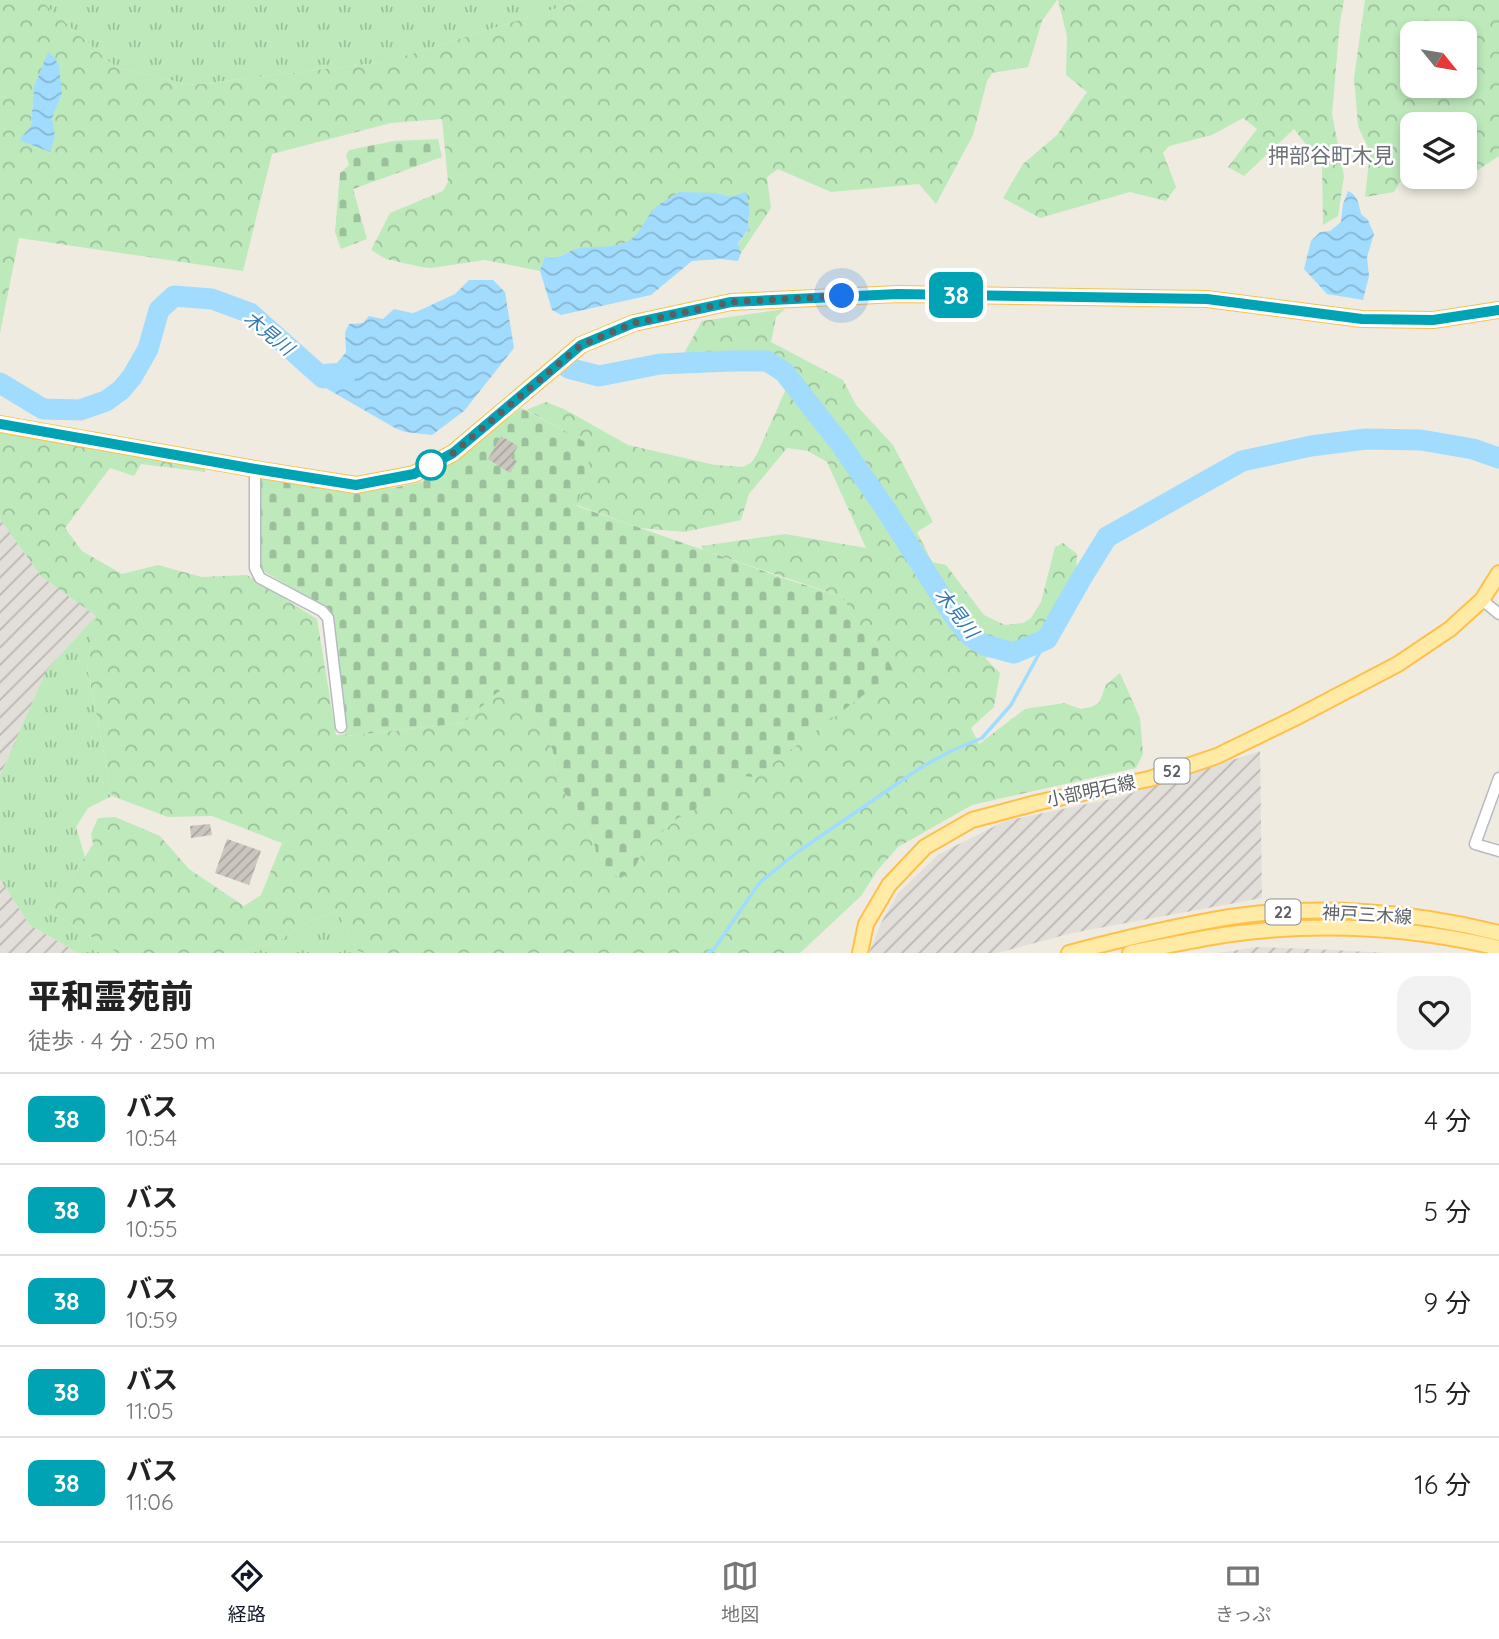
<!DOCTYPE html>
<html lang="ja">
<meta charset="utf-8">
<style>
:root{--surface:#fff;--page:#f2f2f2;--text:#222;--muted:#767676;--line:#e0e0e0;--accent:#111827}
body{margin:0;font-family:Quicksand,"Noto Sans JP",sans-serif;background:var(--page);color:var(--text);height:100vh;display:flex;flex-direction:column;font-size:26px;white-space:nowrap}
*{box-sizing:border-box;margin:0}
p{font-size:23px;color:var(--muted)}
.icon{flex:none;width:38px;height:38px;fill:none;stroke:currentColor;stroke-width:2;stroke-linecap:round;stroke-linejoin:round}
.map{position:relative;height:953px;overflow:hidden}
.drawer{display:flex;flex-direction:column;background:var(--surface);flex:1}
.drawer>*{flex:none}
.badge{padding:0 14px;border-radius:10px;font-size:24px;line-height:46px}
.needle{width:46px;rotate:120deg}
.fabs{position:absolute;left:1400px;top:21px;display:grid;gap:14px}
.fabs a{display:grid;place-items:center;width:77px;height:77px;border-radius:14px;background:var(--surface);box-shadow:0 4px 10px #0003;font-size:35px}
.you{position:absolute;width:35px;height:35px;margin:-18px;border:5px solid #fff;border-radius:50%;background:#1a73e8;box-shadow:0 0 0 10px #1a73e833}
.map>.badge{position:absolute;translate:-50% -50%;box-shadow:0 0 0 4px #fff}
.round{display:grid;place-items:center;flex:none;width:74px;height:74px;border-radius:21px;background:var(--page)}
.summary{display:flex;align-items:center;justify-content:space-between;height:119px;padding:0 28px}
h1{font-size:33px;font-weight:800;line-height:52px}
ul{padding:0;list-style:none}
li{display:flex;align-items:center;gap:21px;height:91px;padding:0 28px;border-top:2px solid var(--line)}
li div{flex:1}
li b{display:block;font-size:26px}
li em{font-style:normal}
li .badge{min-width:77px;font-weight:700;text-align:center}
.dock{display:flex;justify-content:space-around;align-items:center;height:98px;border-top:2px solid var(--line);background:var(--surface);font-size:19px;color:var(--muted)}
.dock a{display:grid;justify-items:center;gap:4px}
.dock .selected{color:var(--accent)}
.map>svg:first-child{display:block}
.industrial{fill:url(#industrial-furrows)}
.grass{fill:url(#grass-tufts)}
.forest{fill:url(#forest-crowns);fill-rule:evenodd}
.cemetery{fill:url(#cemetery-stones)}
.water{fill:url(#water-waves)}
.lines{fill:none;stroke-linecap:round;stroke-linejoin:round}
.stream{stroke:#a1dcff;stroke-width:3.5}
.river{stroke:#a1dcff;stroke-width:21}
.building{fill:url(#building-hatch)}
.minor-casing{stroke:#b7bbc0;stroke-width:13}
.primary-casing{stroke:#ffc04a;stroke-width:18}
.minor{stroke:#fff;stroke-width:10}
.primary{stroke:#ffeba6;stroke-width:14}
.line-casing{stroke:#fff;stroke-width:16}
.line{stroke:#00a3b4;stroke-width:10}
.walk{stroke:#5a5f64;stroke-width:7;stroke-dasharray:0 12.6}
.stop-dot{fill:#fff;stroke:#00a3b4;stroke-width:3.5}
.labels{text-anchor:middle;stroke-width:5;stroke-linejoin:round;paint-order:stroke}
.shield{fill:#fff;stroke:#8c8f92;stroke-width:2}
.shield-label{font-size:16px;font-weight:bold;fill:#5a5f64}
.street-label{font-size:18px;fill:#5a5f64;stroke:#fff}
.water-label{font-size:19px;font-style:italic;fill:#3279b2;stroke:#fff}
.quarter-label{font-size:21px;fill:#6b7176;stroke:#fff}
</style>
<div class="map">
<svg width="1499" height="953" viewBox="0 0 1499 953">
<defs>
<pattern id="industrial-furrows" width="10" height="10" patternUnits="userSpaceOnUse" patternTransform="scale(1.75)"><rect width="10" height="10" fill="#e2ded9"/><path d="M-1 1l2-2M0 10L10 0M9 11l2-2" fill="none" stroke="#bab7b4"/></pattern>
<pattern id="grass-tufts" width="24" height="20" patternUnits="userSpaceOnUse" patternTransform="scale(1.75)"><rect width="24" height="20" fill="#bee9bb"/><path d="M3 7l-1-3M5 7V3M7 7l1-3M15 17l-1-3M17 17v-4M19 17l1-3" fill="none" stroke="#9dc09c"/></pattern>
<pattern id="forest-crowns" width="20" height="18" patternUnits="userSpaceOnUse" patternTransform="scale(1.75)"><rect width="20" height="18" fill="#bee9bb"/><path d="M2 6a3 3 0 1 1 6 0M12 15a3 3 0 1 1 6 0" fill="none" stroke="#9dc09c"/></pattern>
<pattern id="cemetery-stones" width="16" height="16" patternUnits="userSpaceOnUse" patternTransform="scale(1.75)"><rect width="16" height="16" fill="#bee9bb"/><path d="M2 7V4a2 2 0 0 1 4 0v3zM10 15v-3a2 2 0 0 1 4 0v3z" fill="#9dc09c"/></pattern>
<pattern id="water-waves" width="16" height="10" patternUnits="userSpaceOnUse" patternTransform="scale(1.75)"><rect width="16" height="10" fill="#a1dcff"/><path d="M0 5q4-4 8 0t8 0" fill="none" stroke="#86b6d2"/></pattern>
<pattern id="building-hatch" width="6" height="6" patternUnits="userSpaceOnUse" patternTransform="scale(1.75)"><rect width="6" height="6" fill="#cac5be"/><path d="M-1 1l2-2M0 6l6-6M5 7l2-2" fill="none" stroke="#a7a39e"/></pattern>
</defs>
<rect width="100%" height="100%" fill="#efebe1"/>
<path class="industrial" d="M0 519 41 576 96 616 46 672 0 776Z
M1260 751 1262 898 1072 933 997 953H869L882 921 898 893 939 854 1005 821 1116 798Z
M0 879 30 925 78 953H0Z
M1258 947 1335 950 1386 953H1218Z"/>
<path class="grass" d="M40 0H583L386 62 191 85 115 67Z
M96 616 87 667 112 796 88 808 76 827 85 857 51 912 118 953H78L30 925 0 879V776L46 671Z
M330 913 340 917 358 951 364 953H230L276 943 305 923Z"/>
<path class="forest" d="M0 0H40L115 67 191 85 386 62 583 0H1057L1042 21 1028 67 992 73 987 81 973 135 936 204 919 184 831 192 778 169 767 177 771 208 741 253 738 244 749 229 748 220 750 211 730 197 717 193 655 208C647 220 640 236 627 243 612 250 593 245 577 249 566 251 557 262 546 257L540 271 485 260 431 268 421 267 386 259 371 250 390 213 443 191 448 182 442 119 391 123 272 154 243 271 19 238 0 333ZM34 87 62 94 52 118 55 136 19 140 31 126Z
M1058 0H1344L1340 22 1332 114 1344 176 1338 216 1323 225 1322 165 1294 129 1244 176 1228 167 1257 129 1243 118 1212 135 1169 146 1163 153 1176 187 1166 201 1130 192 1040 218 1003 198 1023 164 1057 135 1087 92 1066 75 1067 36Z
M1365 0H1499V156L1475 172 1465 173V124H1412V177H1403L1394 192 1365 197 1370 152 1358 126 1354 78ZM1465 33V86H1412V33Z
M785 309 776 317 771 342 843 380 856 405 893 445 933 522 917 532 932 562 946 565 984 615 1005 625 1023 623 1031 618 1041 602 1055 547 1063 543 1077 554 1076 573 1042 632 1018 646 997 643 986 659 1000 673 994 707 971 728 979 744 1025 709 1064 703 1081 709 1091 707 1099 703 1106 685 1120 673 1140 718 1143 754 1136 768 972 805 898 847 877 871 861 896 800 953H364L358 951 340 917 330 913 305 923 276 943 230 953H118L51 912 93 844 91 834 98 818 115 817 160 836 189 869 244 906 261 895 282 843 212 816 168 817 112 796 87 666 96 616 41 576 0 519V430L206 465 205 472 141 464 134 476 110 468 65 528 82 551 122 574 158 565 202 577 247 575 317 619 336 735 346 734 347 736 463 723 498 692 503 690 523 701 538 715 553 751 557 783 581 814 595 846 598 868 633 871 645 847 678 818 721 797 740 776 881 647 861 632 843 597 703 550 701 546 785 534 866 548 827 462 808 451 787 448 749 494 741 520 684 532 640 528 577 505 592 446 526 410 546 402 564 409 628 445 715 465 743 467 751 463 757 454 795 369 766 354 683 355 702 321Z"/>
<path class="cemetery" d="M438 139 442 157 353 189 367 239 341 249 335 232 340 173 349 165 346 155 349 150 394 141Z
M521 408 593 446 577 506 789 580 843 597 861 632 881 647 894 672 755 777 740 776 721 797 678 818 645 847 633 871 620 878 598 868 595 846 581 814 557 783 553 751 538 715 523 701 503 690 498 692 463 723 346 736 330 610 260 569 261 477 333 490 393 488 421 482 452 463Z"/>
<path class="water" d="M48 52 55 58 59 66 62 94 52 118 55 136 50 152 19 140 31 126 34 87Z
M1348 191C1358 195 1359 205 1361 214L1368 220 1374 234 1367 257 1369 276 1363 300 1327 294 1304 269 1311 241 1320 232 1330 231 1341 222 1343 204Z
M679 192 717 193 730 197 746 192 750 211 748 220 749 229 738 243 741 253 738 261 720 259 692 261 651 295 561 315 552 310 540 271 545 256C557 262 565 252 576 249 592 245 609 249 624 243 641 237 644 218 656 207 663 201 672 197 679 192Z
M469 280H493L505 292 514 348 464 411 432 435 405 432 395 428 317 383 323 364 337 363 346 352 345 332 349 324 363 323 369 316 383 319 394 309 412 313 416 312 455 294Z"/>
<g class="lines">
<path class="stream" d="M707 953 714 949 760 882 799 851 920 768 951 751 982 738 1011 705 1047 639"/>
<path class="river" d="M568 368 599 376 660 364 732 361H767L784 372 839 442 885 508 952 613 969 635 984 645 1014 653 1047 639 1081 579 1107 537 1242 461 1311 446 1366 439 1421 440 1473 449 1499 458
M0 383 43 409 80 410 106 401 121 390 132 377 148 349 159 310 174 296 212 299 250 313 323 378 345 376"/>
</g>
<path class="building" d="M501 436 518 446 511 458 517 461 510 473 488 459Z
M210 824 212 835 191 838 190 826Z
M227 839 261 851 249 885 215 873Z"/>
<g class="lines">
<defs>
<path id="minor" d="M255 469V568L260 578 322 611 328 618 341 727
M1482 600 1499 614
M1499 778 1475 844 1499 851"/>
<path id="primary" d="M0 424 255 469 356 485 414 474 453 453 581 345 634 323 731 302 898 294 1207 299 1362 319 1433 320 1499 310
M860 953 866 924 889 885 925 847 972 820 1040 802 1149 779 1217 756 1295 718 1398 664 1450 629 1482 600 1499 573
M1069 953C1122 939 1176 926 1230 917 1317 904 1413 911 1499 933
M1130 953C1164 946 1197 939 1231 934 1321 922 1411 927 1499 948"/>
</defs>
<use href="#minor" class="minor-casing"/>
<use href="#primary" class="primary-casing"/>
<use href="#minor" class="minor"/>
<use href="#primary" class="primary"/>
</g>
<g class="lines">
<defs>
<path id="line" d="M0 424 255 469 356 485 414 474 453 453 581 345 634 323 731 302 898 294 1207 299 1362 319 1433 320 1499 310"/>
</defs>
<use href="#line" class="line-casing"/>
<use href="#line" class="line"/>
<path class="walk" d="M431 465 453 453 581 345 634 323 731 302 842 296"/>
</g>
<circle class="stop-dot" cx="431" cy="465" r="14"/>
<g class="labels">
<g class="shield">
<rect x="1154.5" y="758.5" width="35" height="25" rx="5"/>
<rect x="1265.5" y="899.5" width="35" height="25" rx="5"/>
</g>
<g class="shield-label">
<text x="1172" y="777">52</text>
<text x="1283" y="918">22</text>
</g>
<g class="street-label">
<text transform="translate(1091 791) rotate(-12)" y="6">小部明石線</text>
<text transform="translate(1367 915) rotate(3)" y="6">神戸三木線</text>
</g>
<g class="water-label">
<text transform="translate(269 333) rotate(39)" y="7">木見川</text>
<text transform="translate(957 613) rotate(52)" y="7">木見川</text>
</g>
<g class="quarter-label">
<text x="1331" y="163">押部谷町木見</text>
</g>
</g>
</svg>
<div class="fabs">
<a><svg class="needle" viewBox="-14 -14 28 28"><path d="M0-13l5 13h-10z" fill="#e53935"/><path d="M0 13l5-13h-10z" fill="#767676"/></svg></a>
<a><svg class="icon" aria-label="layers" viewBox="0 0 24 24"><path d="M12 4l9 5-9 5-9-5zM3 14l9 5 9-5"/></svg></a>
</div>
<div class="you" style="left:842px;top:296px"></div>
<b class="badge" style="left:956px;top:295px;background:#00a3b4;color:#fff">38</b>
</div>
<section class="drawer">
<div class="summary"><div><h1>平和霊苑前</h1><p>徒歩 · 4 分 · 250 m</p></div><a class="round"><svg class="icon" aria-label="heart" viewBox="0 0 24 24"><path d="M12 20l-8-8c-3-5 5-10 8-4 3-6 11-1 8 4z"/></svg></a></div>
<ul>
<li><span class="badge" style="background:#00a3b4;color:#fff">38</span><div><b>バス</b><p>10:54</p></div><em>4 分</em></li>
<li><span class="badge" style="background:#00a3b4;color:#fff">38</span><div><b>バス</b><p>10:55</p></div><em>5 分</em></li>
<li><span class="badge" style="background:#00a3b4;color:#fff">38</span><div><b>バス</b><p>10:59</p></div><em>9 分</em></li>
<li><span class="badge" style="background:#00a3b4;color:#fff">38</span><div><b>バス</b><p>11:05</p></div><em>15 分</em></li>
<li><span class="badge" style="background:#00a3b4;color:#fff">38</span><div><b>バス</b><p>11:06</p></div><em>16 分</em></li>
</ul>
</section>
<nav class="dock">
<a class="selected"><svg class="icon" aria-label="directions" viewBox="0 0 24 24"><path d="M12 3l9 9-9 9-9-9zM9 14v-3h6M13 9l2 2-2 2"/></svg>経路</a>
<a><svg class="icon" aria-label="map" viewBox="0 0 24 24"><path d="M3 6l6-2 6 2 6-2v14l-6 2-6-2-6 2zM9 4v14M15 6v14"/></svg>地図</a>
<a><svg class="icon" aria-label="tickets" viewBox="0 0 24 24"><path d="M3 7h18v10H3zM15 7v10"/></svg>きっぷ</a>
</nav>
